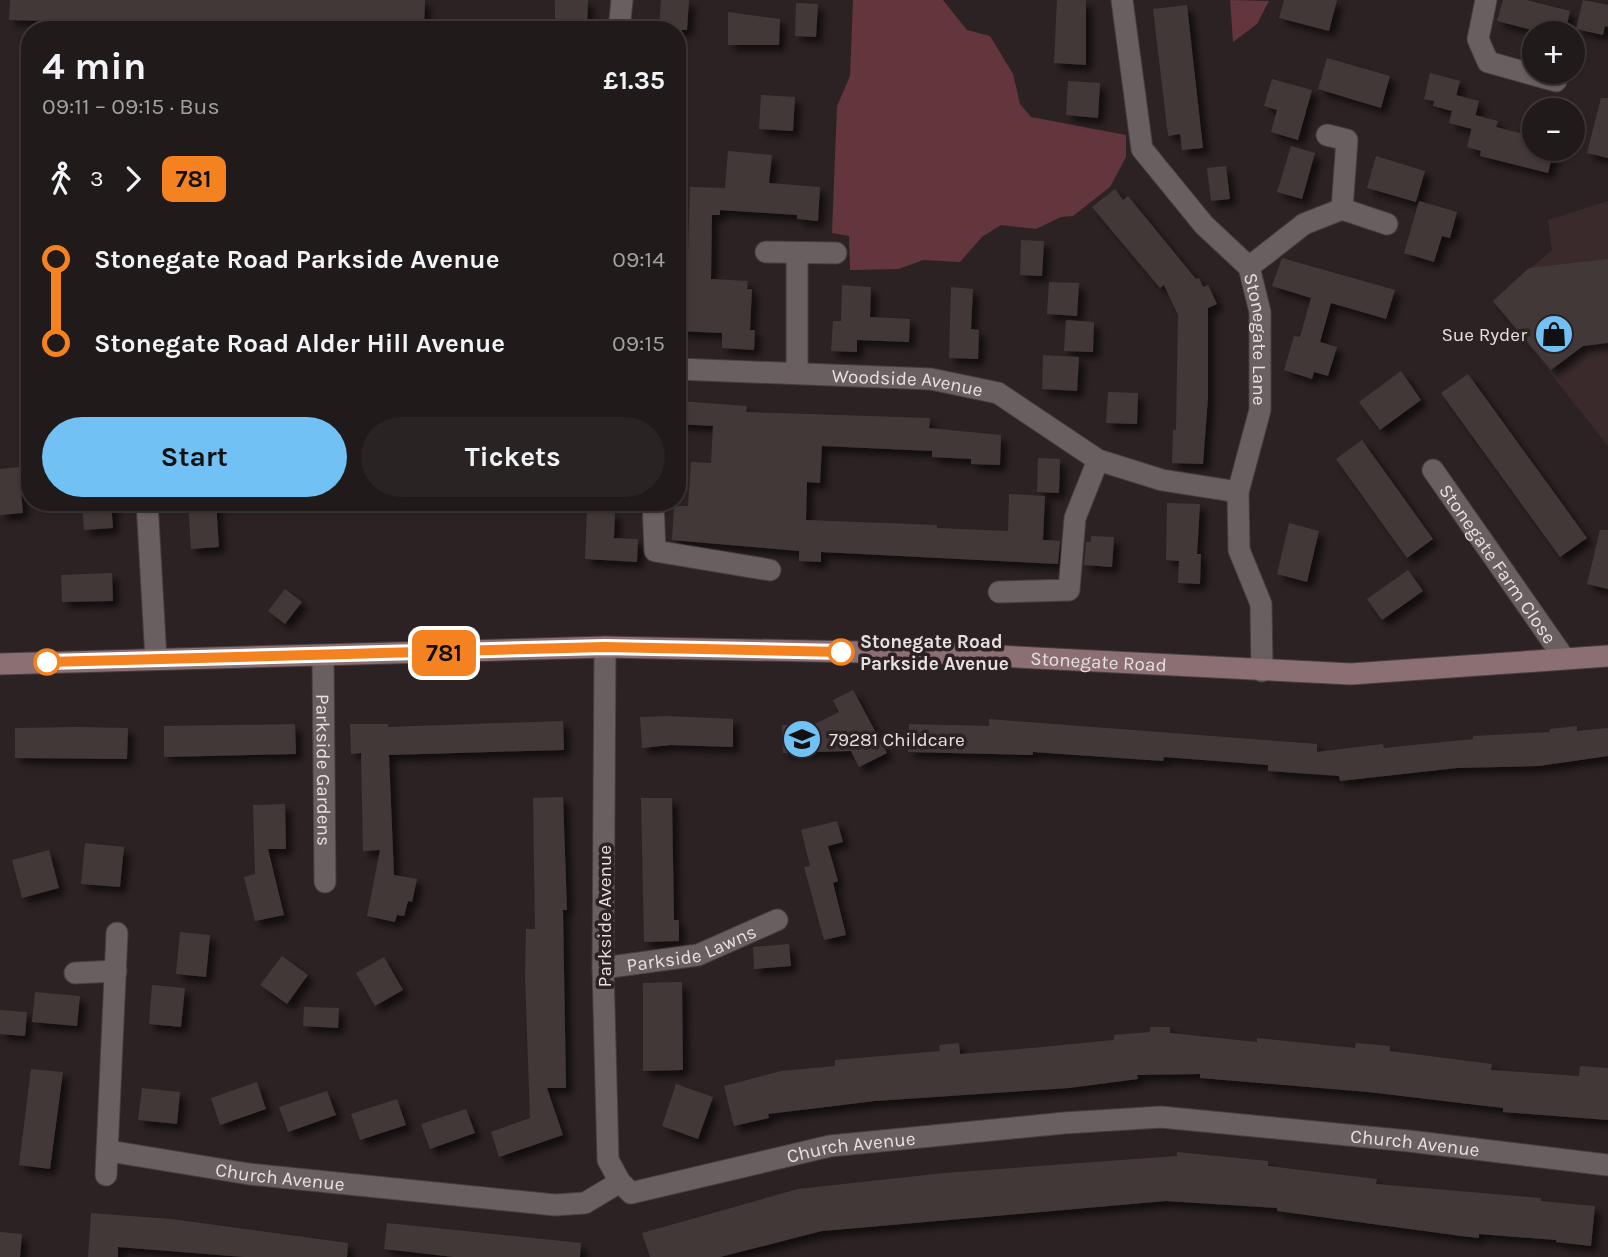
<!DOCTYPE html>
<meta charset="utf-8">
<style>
:root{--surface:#211a1a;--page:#292323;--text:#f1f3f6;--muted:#a2a1a2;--line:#3e3839;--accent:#71c1f5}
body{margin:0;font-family:Karla,sans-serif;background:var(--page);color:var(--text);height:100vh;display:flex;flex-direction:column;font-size:26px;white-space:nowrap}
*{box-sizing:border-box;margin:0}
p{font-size:23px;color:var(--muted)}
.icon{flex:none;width:38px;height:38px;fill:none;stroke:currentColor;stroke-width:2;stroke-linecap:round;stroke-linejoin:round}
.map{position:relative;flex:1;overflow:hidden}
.drawer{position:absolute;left:21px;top:21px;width:665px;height:490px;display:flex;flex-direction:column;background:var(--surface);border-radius:28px;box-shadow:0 2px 5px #0004,0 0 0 2px var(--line)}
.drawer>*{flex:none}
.badge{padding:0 14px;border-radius:10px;font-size:24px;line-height:46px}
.controls{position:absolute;left:1522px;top:21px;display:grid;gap:14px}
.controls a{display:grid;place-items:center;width:63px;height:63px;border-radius:50%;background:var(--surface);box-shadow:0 2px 5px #0004,0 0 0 2px var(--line);font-size:35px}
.map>.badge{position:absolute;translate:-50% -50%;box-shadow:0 0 0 4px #fff}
.legs{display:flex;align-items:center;gap:10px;height:77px;padding:0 21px;font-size:23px}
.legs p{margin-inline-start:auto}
.headline{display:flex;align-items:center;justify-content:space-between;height:119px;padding:0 21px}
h1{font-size:38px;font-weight:700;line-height:52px}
.cta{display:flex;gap:14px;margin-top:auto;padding:14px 21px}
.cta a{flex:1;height:80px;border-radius:42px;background:var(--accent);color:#111;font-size:28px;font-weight:700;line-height:80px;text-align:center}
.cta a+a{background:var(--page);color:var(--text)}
ul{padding:0 21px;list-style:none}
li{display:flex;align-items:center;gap:24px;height:84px;font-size:26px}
li i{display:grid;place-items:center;width:10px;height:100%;margin:0 9px;background:currentColor}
li i::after{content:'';width:18px;height:18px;margin:-9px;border:5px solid;border-radius:50%;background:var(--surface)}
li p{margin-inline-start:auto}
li:first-child i{background:linear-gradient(#0000 50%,currentColor 0)}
li:last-child i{background:linear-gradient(currentColor 50%,#0000 0)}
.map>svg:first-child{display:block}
.built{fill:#3a2a2c}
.green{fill:#63353c}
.building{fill:#423839;filter:url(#shadow)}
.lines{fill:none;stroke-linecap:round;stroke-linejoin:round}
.street-casing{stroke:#473f40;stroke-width:23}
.secondary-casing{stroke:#473f40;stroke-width:23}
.street{stroke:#6a5f60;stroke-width:21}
.secondary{stroke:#8c6f72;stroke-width:21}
.line-1-casing{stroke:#fff;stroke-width:16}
.line-1{stroke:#f58220;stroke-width:10}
.stop-1-dot{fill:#fff;stroke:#f58220;stroke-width:3.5}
.labels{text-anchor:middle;stroke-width:7;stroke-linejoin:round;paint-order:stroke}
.poi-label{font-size:19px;fill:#e7e0e1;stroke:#2c2223;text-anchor:end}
.street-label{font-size:19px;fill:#e7e0e1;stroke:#2c2223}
.stop-label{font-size:19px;font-weight:bold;fill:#e7e0e1;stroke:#2c2223;text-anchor:start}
</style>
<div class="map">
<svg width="1608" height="1257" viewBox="0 0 1608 1257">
<defs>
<filter id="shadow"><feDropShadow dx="6" dy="6" stdDeviation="3.5" flood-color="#0009"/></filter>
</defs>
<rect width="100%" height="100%" fill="#2c2223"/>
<path class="built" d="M1608 201V446L1493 301 1552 250 1548 220Z"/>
<path class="green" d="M853 0H943L967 30 990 36 1013 74 1020 104 1031 117 1126 135V157L1110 187 1073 216 1061 217 1036 229 1001 225 982 237 960 262 923 260 899 269 850 270 849 236 832 233 837 106 850 76Z
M1230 0 1269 1 1257 24 1233 42Z"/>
<path class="building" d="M10 0H425L424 30H379V25L155 23V30H135V23L9 20Z
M555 0H588L587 26 555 25Z
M661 0H689L687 30H659Z
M1057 0H1086V65L1054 63Z
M1284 0H1337L1329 31 1279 18Z
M1503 0H1526L1570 11 1565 33H1544L1497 21Z
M1583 0 1608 5V27L1605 26 1603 35 1576 29Z
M796 3 818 4 816 37 795 36Z
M1187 5 1203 148 1182 150 1180 134 1168 136 1153 9Z
M728 12 780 19 779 45H728Z
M1327 58 1390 76 1381 108 1318 89Z
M1430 73 1460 81 1452 111 1433 106 1434 101 1424 99Z
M1272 79 1312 90 1298 140 1271 132 1277 110 1264 106Z
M1068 81 1100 83 1098 118 1066 115Z
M761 95 795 97 793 131 759 129Z
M1456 95 1479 101 1472 129 1449 123Z
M1601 98H1608V158L1587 153Z
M1475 115 1498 121 1496 127 1535 137V149H1554L1548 173 1480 156 1481 151 1467 147Z
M1291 146 1315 153 1302 199 1277 192Z
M728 151 772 155 769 183 820 187 818 221 797 219V215L720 210V215H712L711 279 748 281 747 289H752L750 330H755L754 350 722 348V333L677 331V287L687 288 690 187 725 188Z
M1376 156 1425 171 1416 202 1367 188Z
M1226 166 1230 199 1211 201 1207 168Z
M1115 189 1123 200 1128 196 1196 279 1199 278 1203 287 1208 285 1217 304 1208 308V397L1203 464 1172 463 1173 430H1176L1178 315 1164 285 1160 288 1092 207Z
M1419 201 1457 212 1450 238 1442 236 1434 262 1404 253Z
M1021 240 1044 241 1042 276 1020 275Z
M1282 258 1395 290 1386 319 1331 303 1320 342 1337 347 1328 376 1314 372 1312 379 1284 370 1294 336 1300 337 1311 298 1272 286Z
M1608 259V343L1583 346 1551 370 1493 301 1529 268Z
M1049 282 1079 283 1077 316 1047 314Z
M842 285 871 287 870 317 910 319 909 342 857 340V352L831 351 833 321H841Z
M951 287 973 289 971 329 979 330 978 359 949 358Z
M1066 320 1094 322 1093 352 1064 351Z
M1043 355 1079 357 1077 391 1042 389Z
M1401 371 1421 400 1380 430 1359 402Z
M1468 374 1587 538 1560 557 1441 393Z
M1108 392 1138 393 1137 424 1106 423Z
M679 401 747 406 746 412 930 418 929 428 1001 435 1000 465 971 464V459L932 457V451L822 446 820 483 807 482 806 520 937 525V528L1008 531 1009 494 1045 496 1043 540 1060 541 1058 564 821 552V562L799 561V551L672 540 674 506H688L691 462 711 463 713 426 678 424Z
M1362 440 1433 539 1407 558 1336 459Z
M1038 458 1060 459 1059 493 1037 492Z
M19 467 23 513 0 515V469Z
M82 502H111L113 528 84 530Z
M188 502H216L219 547 191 549Z
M1167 503 1200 504 1197 554H1201L1200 584 1178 583 1179 561 1166 560Z
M587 511 615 513 614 538 638 539 637 562 585 559Z
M1289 523 1319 531 1307 582 1277 574Z
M1600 530H1608V589L1587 584Z
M1091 536 1114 537 1112 567 1084 565 1086 542H1091Z
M1408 570 1423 591 1382 620 1367 599Z
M112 573 113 601 62 602 61 575Z
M285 589 302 602 285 624 268 611Z
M853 690 887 753 859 767 851 751 783 753 782 725 815 724 839 712 833 700Z
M669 716 733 719V747L671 745 642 748 640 717Z
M989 719 1317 744V752L1383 744 1384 748 1473 739V736L1550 732V729L1577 726V731L1608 728V756L1539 766 1457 768 1340 781 1339 776 1268 771V765L1164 757 1163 761 1033 752V755L908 752 909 724 989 726Z
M563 721 564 750 389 755 394 875 417 879 412 902 408 901 404 916 397 915 395 922 367 916 380 850 363 851 361 753 351 754 350 724H388V727Z
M295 724 296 754 164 757V726Z
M79 727 128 728 127 759 15 758V728Z
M563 797 567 910H563L566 1088H547L563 1135 499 1157 491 1132 530 1118 525 974 526 929H535L533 798Z
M641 798H672L674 920H679V941L644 942Z
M285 804 286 849H268L284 915 255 921 244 877 255 874 253 805Z
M837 821 843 842 828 846 838 881 833 883 846 935 824 940 804 867 810 866 801 830Z
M85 843 124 847 120 887 81 884Z
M49 850 59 888 22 898 12 860Z
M180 932 210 935 206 977 176 974Z
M789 944 791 966 754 969 753 947Z
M282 956 308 975 287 1004 260 985Z
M384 957 403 990 375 1006 356 973Z
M682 982 683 1070 643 1071V983Z
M152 985 185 988 181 1027 149 1024Z
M35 992 80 996 77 1026 32 1022Z
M304 1007 339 1008 338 1028 303 1026Z
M0 1010 27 1012 25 1036 0 1034Z
M1150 1027H1170V1033L1257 1042V1038L1355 1048 1356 1043 1390 1046V1051L1492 1064 1491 1070 1579 1076 1580 1066 1608 1068V1120L1503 1112V1108L1368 1092 1200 1078V1074L1137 1075 1138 1079 1069 1088 875 1101 768 1114 769 1118 734 1126 724 1086 781 1071 835 1066V1060L940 1051 939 1045 959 1043 960 1054 1032 1048 1114 1040V1035L1150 1032Z
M31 1069 63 1072 50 1169 19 1165Z
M257 1082 266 1109 220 1125 211 1098Z
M676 1084 713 1097 698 1139 662 1126Z
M142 1088 180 1092 177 1124 138 1120Z
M327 1091 336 1115 288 1132 279 1107Z
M397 1099 406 1125 360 1140 351 1114Z
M466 1109 475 1133 430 1149 421 1124Z
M1177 1152 1268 1161V1166L1377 1179 1376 1184 1541 1198V1201L1595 1206 1591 1246 1556 1242V1240L1479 1234V1238L1461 1236 1277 1211V1208L1166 1201 822 1231 720 1257H650L642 1233 798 1189 944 1173 1177 1156Z
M91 1213 171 1219 348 1243 347 1257H244L118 1247V1257H88Z
M387 1223 581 1243 580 1257H454L384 1249Z
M0 1232 22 1234 20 1257H0Z"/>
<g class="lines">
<defs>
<g id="street">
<path id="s1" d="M1122 0 1142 149 1204 225 1249 267 1260 312V410L1238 492 1239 550 1261 604 1262 671"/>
<path d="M1486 0 1478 39 1488 62 1556 81"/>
<path d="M619 30 622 0"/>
<path d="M1342 209 1387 224"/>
<path d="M766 252 836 253"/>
<path d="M1249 267 1304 224 1342 209 1347 140 1327 135"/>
<path id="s2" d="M677 369 931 379 998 393 1098 460 1162 480 1238 492"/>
<path d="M797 372V253"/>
<path id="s3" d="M1433 470 1564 658"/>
<path d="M147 502 156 659"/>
<path d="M653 502 655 551 770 570"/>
<path d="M999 592 1069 590 1075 518 1098 460"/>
<path d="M605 647 603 968 608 1160 620 1182"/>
<path id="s4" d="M323 656 325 882"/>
<path id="s5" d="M603 968 698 955 777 920"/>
<path d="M75 973 116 971"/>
<path id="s6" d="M109 1151 249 1174 555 1205 585 1203 620 1182 631 1193 830 1146 1064 1123 1161 1117 1409 1141 1608 1165"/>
<path d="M106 1175 117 933"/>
</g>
<g id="secondary">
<path id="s7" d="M0 664 605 647 959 654 1351 674 1608 656"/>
</g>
</defs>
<use href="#street" class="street-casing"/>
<use href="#secondary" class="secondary-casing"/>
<use href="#street" class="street"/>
<use href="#secondary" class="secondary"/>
</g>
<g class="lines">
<defs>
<path id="line-1" d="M47 662 605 647 841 652"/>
</defs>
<use href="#line-1" class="line-1-casing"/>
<use href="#line-1" class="line-1"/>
</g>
<defs>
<symbol id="shop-disc" viewBox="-11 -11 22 22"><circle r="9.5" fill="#71c1f5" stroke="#2c2223"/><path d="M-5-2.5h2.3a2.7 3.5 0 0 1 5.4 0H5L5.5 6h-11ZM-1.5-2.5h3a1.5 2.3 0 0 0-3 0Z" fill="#111"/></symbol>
<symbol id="school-disc" viewBox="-11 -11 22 22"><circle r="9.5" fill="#71c1f5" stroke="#2c2223"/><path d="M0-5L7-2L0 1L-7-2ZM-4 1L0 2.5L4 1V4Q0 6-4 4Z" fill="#111"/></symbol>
</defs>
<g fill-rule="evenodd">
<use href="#shop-disc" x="1532" y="312" width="44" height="44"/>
<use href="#school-disc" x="780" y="717" width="44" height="44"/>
</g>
<g class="stop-1-dot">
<circle cx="841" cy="652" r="12"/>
<circle cx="47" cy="662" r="12"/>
</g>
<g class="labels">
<g class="poi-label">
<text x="1527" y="341">Sue Ryder</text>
<text x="829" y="746" text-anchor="start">79281 Childcare</text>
</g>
<g class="street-label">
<text dy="7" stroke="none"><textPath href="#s1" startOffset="383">Stonegate Lane</textPath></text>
<text dy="7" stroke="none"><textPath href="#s2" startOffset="231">Woodside Avenue</textPath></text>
<text dy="7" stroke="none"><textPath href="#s3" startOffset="114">Stonegate Farm Close</textPath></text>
<text dy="7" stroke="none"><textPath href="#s7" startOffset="1099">Stonegate Road</textPath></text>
<text dy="7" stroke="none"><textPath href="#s4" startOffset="114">Parkside Gardens</textPath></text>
<text transform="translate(604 916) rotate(-90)" y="7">Parkside Avenue</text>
<text dy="7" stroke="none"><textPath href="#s5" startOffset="91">Parkside Lawns</textPath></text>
<text dy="7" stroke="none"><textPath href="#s6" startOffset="1328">Church Avenue</textPath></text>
<text dy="7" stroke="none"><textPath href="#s6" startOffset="761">Church Avenue</textPath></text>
<text dy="7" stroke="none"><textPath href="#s6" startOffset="173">Church Avenue</textPath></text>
</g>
<g class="stop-label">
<text x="860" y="648">Stonegate Road<tspan x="860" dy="22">Parkside Avenue</tspan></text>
</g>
</g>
</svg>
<div class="controls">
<a>+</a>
<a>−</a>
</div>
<b class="badge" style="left:444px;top:653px;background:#f58220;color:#111">781</b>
<section class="drawer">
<div class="headline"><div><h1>4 min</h1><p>09:11 – 09:15 · Bus</p></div><b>£1.35</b></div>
<div class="legs"><svg class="icon" aria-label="walk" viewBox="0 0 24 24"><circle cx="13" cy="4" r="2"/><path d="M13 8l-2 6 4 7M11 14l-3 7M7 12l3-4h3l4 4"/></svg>3<svg class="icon" aria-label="forward" viewBox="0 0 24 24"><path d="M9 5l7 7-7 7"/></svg><b class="badge" style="background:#f58220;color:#111">781</b></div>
<ul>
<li><i style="color:#f58220"></i><b>Stonegate Road Parkside Avenue</b><p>09:14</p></li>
<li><i style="color:#f58220"></i><b>Stonegate Road Alder Hill Avenue</b><p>09:15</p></li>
</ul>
<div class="cta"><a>Start</a><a>Tickets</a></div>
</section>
</div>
